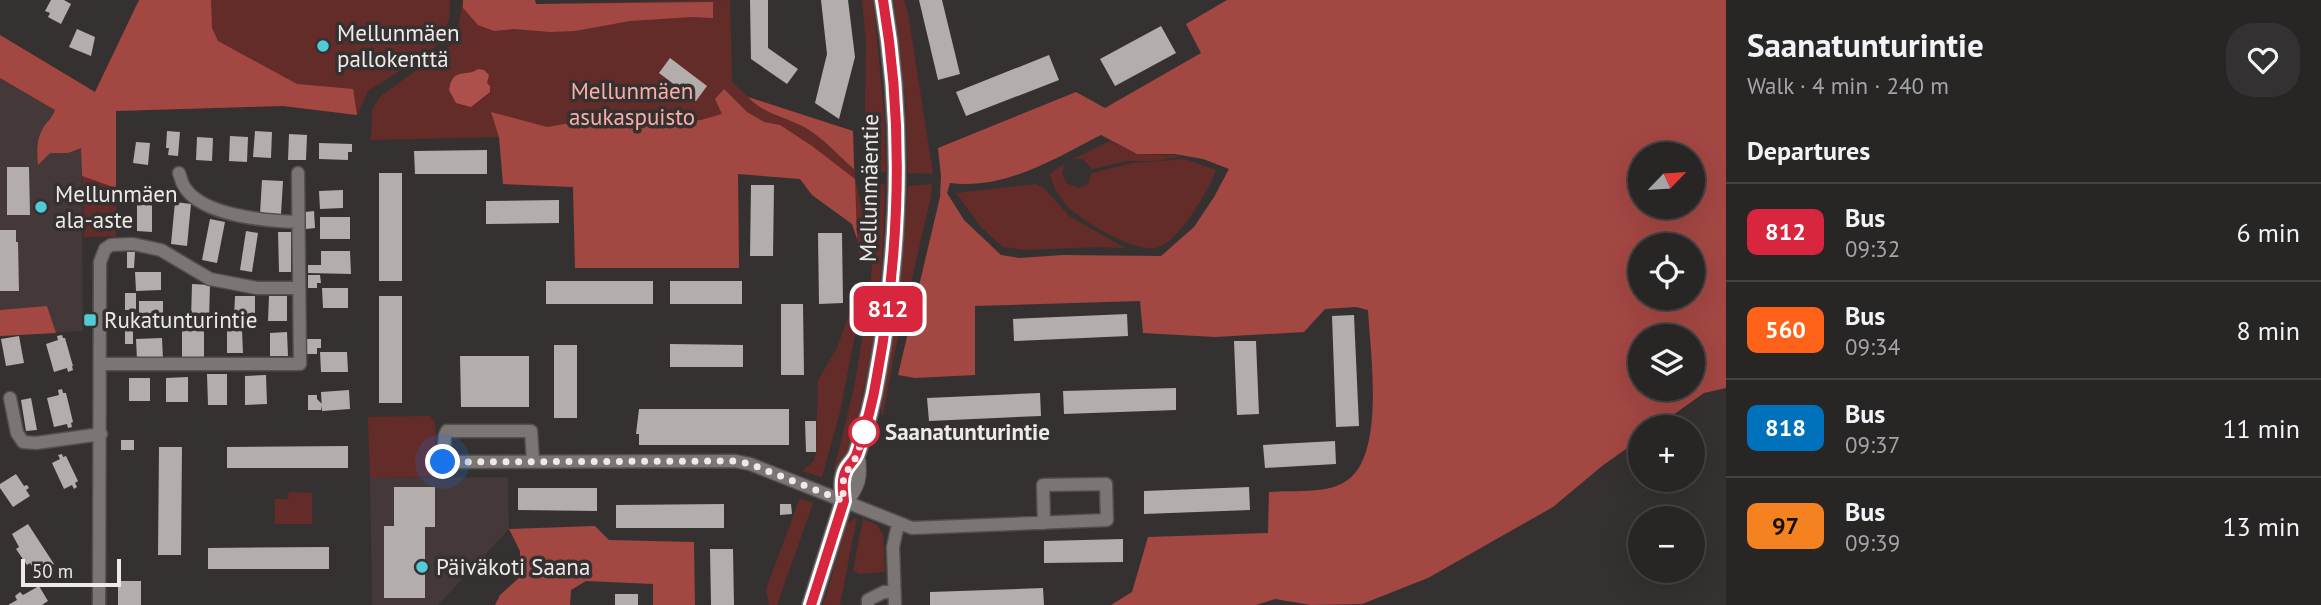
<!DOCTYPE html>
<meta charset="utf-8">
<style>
:root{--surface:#282525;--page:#343132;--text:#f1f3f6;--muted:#a5a5a7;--line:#444242}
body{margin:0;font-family:"PT Sans",sans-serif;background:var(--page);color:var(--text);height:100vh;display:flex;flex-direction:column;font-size:26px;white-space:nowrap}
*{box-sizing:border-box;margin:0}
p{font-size:23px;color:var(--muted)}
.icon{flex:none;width:38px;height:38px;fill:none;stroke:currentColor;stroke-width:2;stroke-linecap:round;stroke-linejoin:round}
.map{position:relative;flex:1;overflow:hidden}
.drawer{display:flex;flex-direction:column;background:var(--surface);width:595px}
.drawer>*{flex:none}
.badge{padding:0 14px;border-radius:10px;font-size:24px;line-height:46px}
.needle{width:46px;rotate:65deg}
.fabs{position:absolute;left:1628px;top:142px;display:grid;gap:14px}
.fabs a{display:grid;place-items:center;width:77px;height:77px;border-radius:50%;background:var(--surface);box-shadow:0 7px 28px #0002,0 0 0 2px var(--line);font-size:35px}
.scale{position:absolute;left:21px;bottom:18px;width:100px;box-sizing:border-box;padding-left:7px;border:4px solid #eeeaea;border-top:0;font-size:19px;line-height:24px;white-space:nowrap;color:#eeeaea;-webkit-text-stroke:5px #363131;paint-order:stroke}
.you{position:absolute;width:35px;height:35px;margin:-18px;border:5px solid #fff;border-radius:50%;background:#1a73e8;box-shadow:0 0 0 10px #1a73e833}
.map>.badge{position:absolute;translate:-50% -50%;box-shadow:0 0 0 4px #fff}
h2{padding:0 21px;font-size:26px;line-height:63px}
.round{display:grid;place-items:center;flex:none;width:74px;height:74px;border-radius:28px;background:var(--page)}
.summary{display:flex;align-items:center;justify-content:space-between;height:119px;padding:0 21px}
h1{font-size:33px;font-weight:600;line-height:52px}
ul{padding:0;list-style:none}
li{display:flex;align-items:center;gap:21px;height:98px;padding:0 21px;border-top:2px solid var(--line)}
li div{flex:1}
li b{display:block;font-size:26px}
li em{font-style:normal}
li .badge{min-width:77px;font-weight:700;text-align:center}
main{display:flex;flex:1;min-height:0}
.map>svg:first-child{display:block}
.built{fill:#443938}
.green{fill:#642c29}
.forest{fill:#a34743;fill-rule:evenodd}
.water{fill:#ad504c}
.building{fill:#b3adac}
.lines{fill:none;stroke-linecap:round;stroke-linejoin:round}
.street-casing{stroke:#544f4f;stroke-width:15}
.secondary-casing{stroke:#544f4f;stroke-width:20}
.street{stroke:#7b7574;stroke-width:12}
.secondary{stroke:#7b7574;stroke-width:18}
.line-casing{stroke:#fff;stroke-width:16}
.line{stroke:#d7263d;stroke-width:10}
.walk{stroke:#eeeaea;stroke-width:7;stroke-dasharray:0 12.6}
.poi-dot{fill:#52cbd8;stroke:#363131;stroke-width:2.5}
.stop-dot{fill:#fff;stroke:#d7263d;stroke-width:3.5}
.labels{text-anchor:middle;stroke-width:7;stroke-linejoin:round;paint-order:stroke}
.poi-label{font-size:23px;fill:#eeeaea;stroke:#363131;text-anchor:start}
.park-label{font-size:23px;fill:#fbaea7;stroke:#363131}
.street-label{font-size:23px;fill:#eeeaea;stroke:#363131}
.stop-label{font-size:23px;font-weight:bold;fill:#eeeaea;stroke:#363131;text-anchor:start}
</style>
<main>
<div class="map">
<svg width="1726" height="605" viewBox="0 0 1726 605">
<rect width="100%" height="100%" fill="#363131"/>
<path class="built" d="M0 78 81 125 83 331 0 336Z
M508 477 509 529 438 605H372L370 478Z"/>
<path class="green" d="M139 0H450L449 19 439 43 430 52 368 91 357 115 283 106 116 111V236L84 237 81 126 0 78V35L95 92Z
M463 0H535L536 4 730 0 732 82 748 97 853 131 855 179 868 233 867 254 858 253 857 239 852 224 812 195 800 179 738 174 739 268H575L573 187 503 184 499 137 371 140 372 109 381 96 456 41Z
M862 0H873L884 113 886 172 869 175 864 171 866 43Z
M894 0H904L908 13 933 174 908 173 906 106Z
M1110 141 1137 154 1183 156 1154 161H1127L1092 169 1083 159H1073Z
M1185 159 1216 170C1209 190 1180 239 1159 247 1137 255 1084 222 1068 207 1059 197 1053 187 1050 174L1064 164 1062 174 1066 183 1079 188 1088 184 1092 173 1132 163Z
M865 184H885C884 234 881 284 874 335 867 381 855 426 843 472L834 469 854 388 870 292 874 237Z
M932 184 931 196 894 356 883 415 881 414V407C894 332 904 262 908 186Z
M1036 184 1045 189 1069 216 1125 248 1096 247 1025 250 1003 247 982 228 956 193Z
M855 297 862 298 840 412 822 477 802 471 814 461 816 452 818 380 837 348Z
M430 416 435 423 437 477 370 478 368 417Z
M289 492 312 493V524H275V499H288Z
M800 498 813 503 777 605H769L766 589Z
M857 517 840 605H823L847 524Z
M863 519 876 524 883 534 885 572 859 574 853 570Z"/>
<path class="forest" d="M139 0H211L212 28 218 41 297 84 353 89 357 115 283 106 116 111V188L82 176 81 148 68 153H50L38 165C37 153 36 141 42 130 46 122 52 119 55 110L0 78V35L95 92Z
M463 0H535L536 4 713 2V18L692 17 630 21 575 31 550 32 514 29 494 31 478 25 463 8Z
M1227 0H1726V388L1704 393 1656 427H1640V439L1602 466 1553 507 1428 578 1362 604 1311 605 1275 599 1256 605H1111L1132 592 1148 537 1268 533 1269 492C1292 490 1323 494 1343 483 1387 461 1370 351 1368 310L1356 307 1325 309 1304 332 1215 337 1143 333 1140 301 975 306V375L915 378 898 375 940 197 941 176 938 148 1076 92 1105 108 1201 53 1186 24ZM1101 135 1137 154H1175L1203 159 1229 169 1214 197 1194 227 1161 256 1063 255 1019 258 1001 255 964 220 947 193 950 183C1005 190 1054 159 1101 135ZM1692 154V206H1640V154ZM1692 245V298H1640V245ZM1640 336H1692V388H1640Z
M724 89 747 112 764 122 780 125 812 146 855 179 857 239 852 224 812 195 800 179 738 174 739 268H575L573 187 503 184 499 137 491 112 547 127 576 122 701 120 722 114 715 99Z
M748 97 853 131 854 169C840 157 827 142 812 132 791 117 765 116 748 97Z
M47 306 56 333 0 336V310Z
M595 526 609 540 694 542 695 605H653V584L586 581 571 590 570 605H495L500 595 520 577V551L509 529Z"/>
<path class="water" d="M478 69 484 70 489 75 487 83 490 86V92L471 107 456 103 449 90C453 66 466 78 478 69Z"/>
<path class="building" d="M51 0H64L71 4 61 24 48 17 50 13 45 11Z
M750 0H768V48L798 69 787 84 751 59Z
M821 0H848L855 57 839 119 815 103 827 54Z
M919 0H942L960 74 938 80Z
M1161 26 1176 53 1115 86 1100 59Z
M77 29 95 37 91 56 69 47Z
M1049 55 1059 80 966 116 956 92Z
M670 58 707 86 696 101 659 73Z
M167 131 180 132 178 156 168 155 169 148H166Z
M255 131 272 132 271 158 253 157Z
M289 134 307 135 306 160H288Z
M230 136 248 137 247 162 229 161Z
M197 137 213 138 212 161 196 160Z
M136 142 150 143 148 165 133 163Z
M319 143 352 144V152H348V160L319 159Z
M487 150V174H415L414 151Z
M7 167H29L30 215H7Z
M379 173H402V281H379Z
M262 180 283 181 281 214H260Z
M751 185H774L773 256H750Z
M137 190H152V232L137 231Z
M343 190V208L320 209 319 191Z
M559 200V223L486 224V201Z
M175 202 191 204 187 246 171 244Z
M314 211 315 228 306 229 305 212Z
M320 217H350V239H320Z
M210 219 225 222 217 263 202 260Z
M0 230H16V242H18L19 291H0Z
M246 231 258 233 252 272 240 270Z
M278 232H291V272H279Z
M818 233H842L843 303 819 304Z
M321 251H350L351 274 308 273V265H321Z
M127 252H135L134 268H127Z
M135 272H161V290L136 291Z
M308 275H320L321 283H317V288H308Z
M546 281H653V304H546Z
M670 281H742V304H670Z
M192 284 210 285 209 320 191 319Z
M322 288H348V308H323Z
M125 293H136V310H125Z
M235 296H255V318L234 317Z
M269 296H287V321H268Z
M379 296H402V403H379Z
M139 301H163V325H139V322H135V316H139Z
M781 304H803L804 375H781Z
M1127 314 1128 336 1014 341 1013 319Z
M1354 315 1359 426 1336 427 1332 316Z
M125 325H133V344H125Z
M182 329H204V357H182Z
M227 330H242L243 353H227Z
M287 332 288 356H270V333Z
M62 335 63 338H65L73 366H72L73 370 68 372 67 368 54 372 46 344 58 340 57 336Z
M19 336 24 363 6 366 1 339Z
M162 338 163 359 137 360 136 339Z
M307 339H321V348H317V354H307Z
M1234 341H1256L1259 414 1237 415Z
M670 344 743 345V367H670Z
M554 345H577V418H554Z
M320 352H347L348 372H321Z
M460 356H529V407H461Z
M207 374H227V405H208Z
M266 375 267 404 245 405V376Z
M188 377V402H166V378Z
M129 378H150V401H129Z
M1176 388V410L1064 414 1063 391Z
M62 389 63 393H66L73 422 71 423 72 427 68 428 67 424 54 427 47 398 59 395 58 390Z
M349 390 350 409 322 411 321 392Z
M1040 393 1041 416 929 421 927 398Z
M308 395H317V399L322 404 321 410H308Z
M31 398 37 430 26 431 21 400Z
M639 409H789V445H639V434H636Z
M805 421H816V452H806Z
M121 440H134V450H121Z
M1335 441 1336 464 1265 468 1263 445Z
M348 446V468H227V447Z
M159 447H182L181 555H158Z
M62 454 63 457 66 456 78 481 75 483 77 487 74 489 72 485 64 489 52 463 60 459 58 455Z
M16 474 24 486 27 485 29 488 26 490 30 496 13 507 0 488V484Z
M394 487H435V527H425V598H384V526H394Z
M1249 487 1250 510 1144 514V491Z
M518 488H597V511L518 510Z
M724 504V528H616V505Z
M780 504H791L792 514 780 515Z
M28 524 54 564 38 575 30 563 27 565 16 549 19 547 12 534Z
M1123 539V562L1044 563V541Z
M329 547V569H208V548Z
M710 549H733L734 605H711Z
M118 581H141V605H118Z
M39 586 48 601 42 605H8L17 600 15 596 20 592 23 595Z
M1043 588 1044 605H930V592Z
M615 594H638V605H615Z"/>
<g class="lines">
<defs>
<path id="street" d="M179 173C181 178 182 184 185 188 204 216 267 221 298 222
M101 364H300L298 173
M10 398 17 433 23 442 36 443 101 434
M533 461 531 431H447L445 435 443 462 735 461 750 464 912 528 1107 520 1106 484 1043 485 1044 523
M99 605 100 262 105 249 111 245 133 244 161 250 210 279 257 288H299
M868 605V600L884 592 894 591
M895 605 893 547 898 524"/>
<path id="secondary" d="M844 501C843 491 841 480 846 470 849 464 855 460 857 453 866 427 873 402 877 376 900 252 904 124 883 0
M811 605 844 501C856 486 859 477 856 458"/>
</defs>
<use href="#street" class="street-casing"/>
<use href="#secondary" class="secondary-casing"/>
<use href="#street" class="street"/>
<use href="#secondary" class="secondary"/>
</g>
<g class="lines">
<defs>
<path id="line" d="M811 605 844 501C843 491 841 480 846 470 849 464 855 460 857 453 866 427 873 402 877 376 900 252 904 124 883 0"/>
</defs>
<use href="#line" class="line-casing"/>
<use href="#line" class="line"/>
<path class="walk" d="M443 462 735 461 750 464 844 501C841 480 843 477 855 459 859 451 861 441 864 432"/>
</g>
<g class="poi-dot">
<circle cx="323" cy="46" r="7"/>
<circle cx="41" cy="207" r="7"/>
<rect x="83" y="313" width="14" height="14" rx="3.5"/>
<circle cx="422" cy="567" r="7"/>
</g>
<circle class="stop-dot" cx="864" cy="432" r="14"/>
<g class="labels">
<g class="poi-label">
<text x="337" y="41">Mellunmäen<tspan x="337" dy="26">pallokenttä</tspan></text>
<text x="55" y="202">Mellunmäen<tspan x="55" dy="26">ala-aste</tspan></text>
<text x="104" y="328">Rukatunturintie</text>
<text x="436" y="575">Päiväkoti Saana</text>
</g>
<g class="park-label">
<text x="632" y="99">Mellunmäen<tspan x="632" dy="26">asukaspuisto</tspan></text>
</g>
<g class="street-label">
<text transform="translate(869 188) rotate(-89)" y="8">Mellunmäentie</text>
</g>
<g class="stop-label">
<text x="885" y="440">Saanatunturintie</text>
</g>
</g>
</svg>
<div class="fabs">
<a><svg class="needle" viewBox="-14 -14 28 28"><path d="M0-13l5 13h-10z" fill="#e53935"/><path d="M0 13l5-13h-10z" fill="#a5a5a7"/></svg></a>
<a><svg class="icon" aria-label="locate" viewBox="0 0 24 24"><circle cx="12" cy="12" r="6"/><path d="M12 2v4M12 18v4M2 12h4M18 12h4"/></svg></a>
<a><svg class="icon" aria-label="layers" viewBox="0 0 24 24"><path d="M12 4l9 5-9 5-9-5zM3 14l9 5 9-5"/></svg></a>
<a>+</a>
<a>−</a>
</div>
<div class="scale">50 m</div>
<div class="you" style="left:443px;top:462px"></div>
<b class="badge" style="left:888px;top:309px;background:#d7263d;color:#fff">812</b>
</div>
<section class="drawer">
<div class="summary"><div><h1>Saanatunturintie</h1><p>Walk · 4 min · 240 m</p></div><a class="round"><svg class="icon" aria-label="heart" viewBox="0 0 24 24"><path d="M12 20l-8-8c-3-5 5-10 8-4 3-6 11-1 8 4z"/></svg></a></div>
<h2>Departures</h2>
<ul>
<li><span class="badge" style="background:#d7263d;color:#fff">812</span><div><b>Bus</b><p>09:32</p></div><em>6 min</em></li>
<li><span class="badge" style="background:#ff6319;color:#fff">560</span><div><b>Bus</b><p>09:34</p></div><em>8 min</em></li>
<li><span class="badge" style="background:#0072bc;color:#fff">818</span><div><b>Bus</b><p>09:37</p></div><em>11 min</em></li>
<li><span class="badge" style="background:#f58220;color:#111">97</span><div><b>Bus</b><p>09:39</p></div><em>13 min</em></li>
</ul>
</section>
</main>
